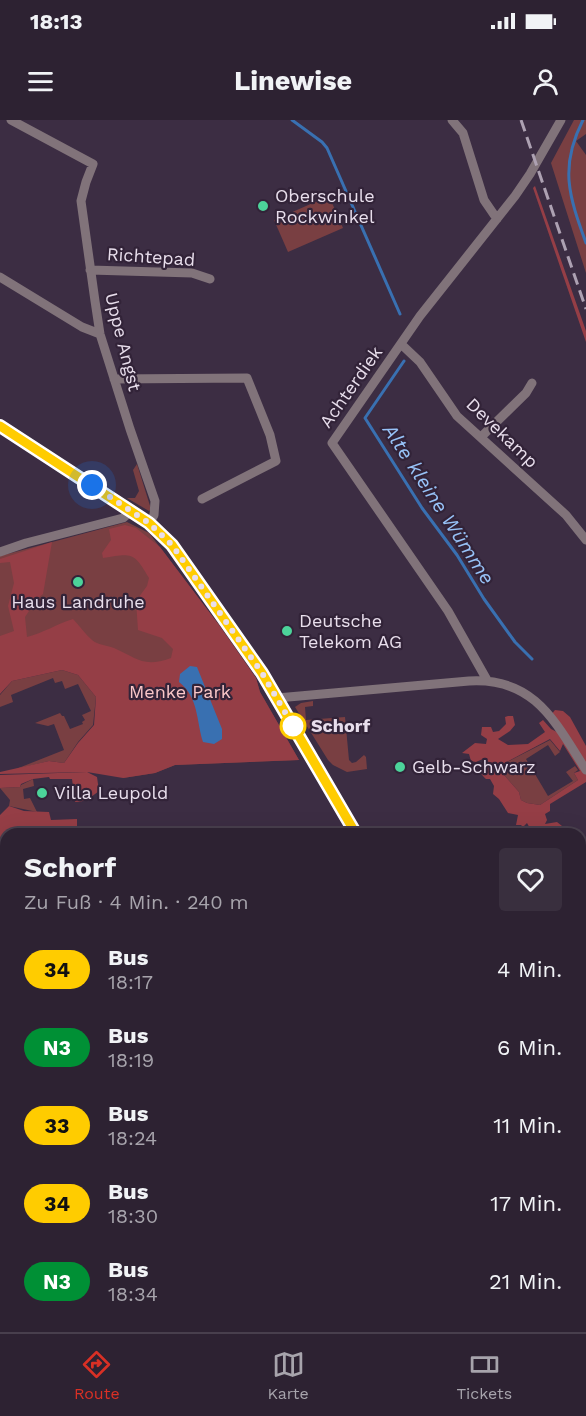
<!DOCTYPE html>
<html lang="de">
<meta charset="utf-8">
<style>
:root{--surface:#2d2232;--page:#392f3e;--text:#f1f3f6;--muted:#a7a4ac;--line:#483f4d;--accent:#d93025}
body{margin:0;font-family:"Work Sans",sans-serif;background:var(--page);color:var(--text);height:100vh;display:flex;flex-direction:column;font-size:22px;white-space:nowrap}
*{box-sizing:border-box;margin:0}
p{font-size:20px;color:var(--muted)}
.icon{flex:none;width:33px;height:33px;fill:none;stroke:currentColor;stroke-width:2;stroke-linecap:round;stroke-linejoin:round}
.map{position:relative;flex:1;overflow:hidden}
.drawer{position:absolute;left:0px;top:708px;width:586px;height:504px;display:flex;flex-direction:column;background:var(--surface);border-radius:18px 18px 0 0;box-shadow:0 6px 24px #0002,0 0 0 2px var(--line)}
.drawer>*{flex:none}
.badge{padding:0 12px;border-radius:20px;font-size:21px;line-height:39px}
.you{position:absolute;width:30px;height:30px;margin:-15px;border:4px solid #fff;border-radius:50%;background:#1a73e8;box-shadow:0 0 0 9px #1a73e833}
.map>.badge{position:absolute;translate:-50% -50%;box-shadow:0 0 0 3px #fff}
.round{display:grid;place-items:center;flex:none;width:63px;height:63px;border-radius:6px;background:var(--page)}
.overview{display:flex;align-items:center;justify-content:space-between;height:102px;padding:0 24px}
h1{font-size:28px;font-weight:700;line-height:45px}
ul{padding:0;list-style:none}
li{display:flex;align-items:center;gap:18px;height:78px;padding:0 24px}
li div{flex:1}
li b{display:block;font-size:22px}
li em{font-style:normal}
li .badge{min-width:66px;font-weight:700;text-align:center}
.status{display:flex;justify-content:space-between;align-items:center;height:42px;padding:0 30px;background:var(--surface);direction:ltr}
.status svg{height:16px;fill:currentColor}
header{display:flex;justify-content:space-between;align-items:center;height:78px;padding:0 24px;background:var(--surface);font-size:27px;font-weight:700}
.tabs{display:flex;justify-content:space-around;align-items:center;height:84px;border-top:2px solid var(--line);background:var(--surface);font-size:16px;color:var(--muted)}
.tabs a{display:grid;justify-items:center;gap:3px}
.tabs .on{color:var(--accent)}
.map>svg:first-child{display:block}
.green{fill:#793f42}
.forest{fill:#953e46;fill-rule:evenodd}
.water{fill:#3970b1}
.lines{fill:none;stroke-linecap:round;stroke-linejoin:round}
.stream{stroke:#3970b1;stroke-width:3}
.street{stroke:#81737a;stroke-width:9}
.secondary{stroke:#ac97a1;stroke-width:12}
.rail{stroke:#ada1b2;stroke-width:3;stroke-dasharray:12 6;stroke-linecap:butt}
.line-casing{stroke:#fff;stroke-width:14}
.line{stroke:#fc0;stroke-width:9}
.walk{stroke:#e8deec;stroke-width:6;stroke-dasharray:0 10.8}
.poi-dot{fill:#4cd39a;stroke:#322338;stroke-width:2}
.stop-dot{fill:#fff;stroke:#fc0;stroke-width:3}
.labels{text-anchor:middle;stroke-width:4.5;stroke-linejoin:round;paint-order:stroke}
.poi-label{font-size:18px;fill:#e8deec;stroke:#322338;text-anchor:start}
.street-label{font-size:18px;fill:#e8deec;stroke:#322338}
.park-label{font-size:18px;fill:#fac7c8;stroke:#322338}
.stop-label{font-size:18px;font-weight:bold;fill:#e8deec;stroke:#322338;text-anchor:start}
.water-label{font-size:20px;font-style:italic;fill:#97c2f7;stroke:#322338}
</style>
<div class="status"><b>18:13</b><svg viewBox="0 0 49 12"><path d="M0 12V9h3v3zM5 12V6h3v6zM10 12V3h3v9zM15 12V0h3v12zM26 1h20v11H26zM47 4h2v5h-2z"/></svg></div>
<header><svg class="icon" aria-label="menu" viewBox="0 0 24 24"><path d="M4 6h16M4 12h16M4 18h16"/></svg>Linewise<svg class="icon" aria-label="person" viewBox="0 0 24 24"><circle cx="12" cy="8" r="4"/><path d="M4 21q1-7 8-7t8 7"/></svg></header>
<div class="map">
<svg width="586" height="1212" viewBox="0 0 586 1212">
<rect width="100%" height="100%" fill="#3c2d43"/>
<path class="green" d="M574 0H586V14L576 21 586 35V153L551 43Z
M329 76 343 108 288 132 274 100Z
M137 344 151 389 149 391 127 378H135L139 371 133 350Z
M127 402 149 413 219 505 256 558 260 572 299 640 175 645 155 653 123 658 112 590 68 529 15 546 0 557V436Z
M62 550 78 555 96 577 93 605 78 622 64 643 49 641 16 649 64 630 54 604 48 606 35 603 60 593 62 596H64L70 609 83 604 82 602 85 600 82 595 91 591 78 564 65 569 62 561 55 563 53 558 11 575 13 582 0 587V575L12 561Z
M313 581V586L305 587 306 600 345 597 349 640 352 643 356 642 364 635 366 637 367 649 347 652 333 645 328 640 295 587 301 583Z
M550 620 560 632 555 636 548 625 526 639 548 676 573 661 566 652 575 646 578 650 574 653 578 660 540 685 527 683 521 680 519 672 497 647Z
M33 659 34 666 23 669 24 679 30 678 37 692 9 686 10 680 0 668 20 667 21 665Z
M210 1206H268L282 1211 284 1206H315L314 1212H207Z"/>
<path class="forest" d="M535 66 586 211V222L533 68Z
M125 405 136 408 160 427 219 505 256 558 260 572 299 640 175 645 155 653 123 658 87 652 97 657 99 671C91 677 85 682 75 682L72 659H50L49 657 33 659 21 664 20 667 0 668V655L87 652 0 654V652L49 641 64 643 78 623 94 605 96 577 78 555 62 550 12 561 0 574V516L14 511 8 486 14 463 10 442 0 443V439L52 422 43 474 37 479 25 497 27 517C43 513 57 504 73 499 80 506 85 514 92 520 98 525 106 525 114 528 137 538 143 548 171 538L173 529 162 518 138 510 136 481 147 466 149 458C134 432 132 433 103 438L102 433 111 420 109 409Z
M555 590 563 591 570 597 586 626V650L551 595Z
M508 596H513L515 605 510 611 498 619 508 625 528 624 545 612 539 603 543 600 551 609 559 613 586 652V662L550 684V691L545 694 547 700 545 704 557 702 562 706 559 709 561 711 558 712 559 714H533L527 703 523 707 521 705H516L518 695 508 693 499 679 493 674 494 666 490 659H486C475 648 481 649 485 638L476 642 471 641 469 634 462 633 475 623 486 624 487 619 481 615 482 607H491L493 612 499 611 506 604 505 597ZM550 619 560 631 563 624 580 651 574 653 578 660 540 685 527 683 521 680 519 672 497 647Z
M9 686 24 691 49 692 51 700 77 699V711L44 714H6V770L3 719 0 718V695Z"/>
<path class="water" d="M190 546 197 547 222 609V619L214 624 203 622C196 600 199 578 179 562L180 554Z"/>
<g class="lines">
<path class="stream" d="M292 0 322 22 327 28 400 194
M583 0C559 47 569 76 586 123
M404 241 365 298 422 388 457 435 484 479 515 522 532 539"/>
<path class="street" d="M11 0 93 44 86 62 81 81 95 181 100 214 130 309 155 381 154 395 149 403
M452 0 463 13 484 80 497 99
M90 150 192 153 210 159
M0 157 82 207 100 214
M401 224 420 242 457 296 566 395 586 420
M114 259 247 258 270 315 276 341 202 379
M481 317 526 273 532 263
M0 432 26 423 123 398 131 391
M487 560 448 491 332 323 420 196 515 76 530 54 561 0
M277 578 469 561C535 557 555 602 586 650
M0 793 6 792
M580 879H586
M0 1023H6
M5 1185 6 1180
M329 1206 330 1212"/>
<path class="secondary" d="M0 306 149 403 172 425 262 553 356 714
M494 1206 495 1212"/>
<path class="rail" d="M521 0 586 189"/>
</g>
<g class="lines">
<defs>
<path id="line" d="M0 306 149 403 172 425 262 553 356 714"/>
</defs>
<use href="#line" class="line-casing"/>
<use href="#line" class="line"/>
<path class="walk" d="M92 365 149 403 172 425 262 553 293 606"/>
</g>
<g class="poi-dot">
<circle cx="263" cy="86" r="6"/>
<circle cx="78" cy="462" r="6"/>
<circle cx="287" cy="511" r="6"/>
<circle cx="400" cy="647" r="6"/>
<circle cx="42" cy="673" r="6"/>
</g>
<circle class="stop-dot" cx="293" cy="606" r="12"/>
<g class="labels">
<g class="poi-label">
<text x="275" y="82">Oberschule<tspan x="275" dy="21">Rockwinkel</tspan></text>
<text x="78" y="488" text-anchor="middle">Haus Landruhe</text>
<text x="299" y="507">Deutsche<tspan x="299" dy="21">Telekom AG</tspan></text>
<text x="412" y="653">Gelb-Schwarz</text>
<text x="54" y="679">Villa Leupold</text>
</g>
<g class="street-label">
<text transform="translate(151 137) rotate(4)" y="6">Richtepad</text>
<text transform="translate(123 222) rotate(76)" y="6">Uppe Angst</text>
<text transform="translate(351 267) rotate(-55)" y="6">Achterdiek</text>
<text transform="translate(502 313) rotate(44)" y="6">Devekamp</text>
</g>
<g class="park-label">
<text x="180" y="578">Menke Park</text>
</g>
<g class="stop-label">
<text x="311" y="612">Schorf</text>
</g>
<g class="water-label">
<text transform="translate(439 384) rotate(57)" y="7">Alte kleine Wümme</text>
</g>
</g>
</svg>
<div class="you" style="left:92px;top:365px"></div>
<section class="drawer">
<div class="overview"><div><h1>Schorf</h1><p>Zu Fuß · 4 Min. · 240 m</p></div><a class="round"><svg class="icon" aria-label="heart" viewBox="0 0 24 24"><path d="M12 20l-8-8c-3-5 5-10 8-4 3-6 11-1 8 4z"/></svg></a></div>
<ul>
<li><span class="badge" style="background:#fc0;color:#111">34</span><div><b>Bus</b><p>18:17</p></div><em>4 Min.</em></li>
<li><span class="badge" style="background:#009035;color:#fff">N3</span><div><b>Bus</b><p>18:19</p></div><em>6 Min.</em></li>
<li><span class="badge" style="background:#fc0;color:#111">33</span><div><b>Bus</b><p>18:24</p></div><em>11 Min.</em></li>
<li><span class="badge" style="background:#fc0;color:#111">34</span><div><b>Bus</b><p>18:30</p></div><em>17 Min.</em></li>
<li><span class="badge" style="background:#009035;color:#fff">N3</span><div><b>Bus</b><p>18:34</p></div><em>21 Min.</em></li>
</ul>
</section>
</div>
<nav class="tabs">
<a class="on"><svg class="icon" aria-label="directions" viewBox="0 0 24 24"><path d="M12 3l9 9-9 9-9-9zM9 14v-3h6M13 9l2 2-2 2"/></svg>Route</a>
<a><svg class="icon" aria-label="map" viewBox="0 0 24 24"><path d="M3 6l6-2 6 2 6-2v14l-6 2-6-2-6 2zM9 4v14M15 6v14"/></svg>Karte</a>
<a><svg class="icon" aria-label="tickets" viewBox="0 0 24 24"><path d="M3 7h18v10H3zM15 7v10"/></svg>Tickets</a>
</nav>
